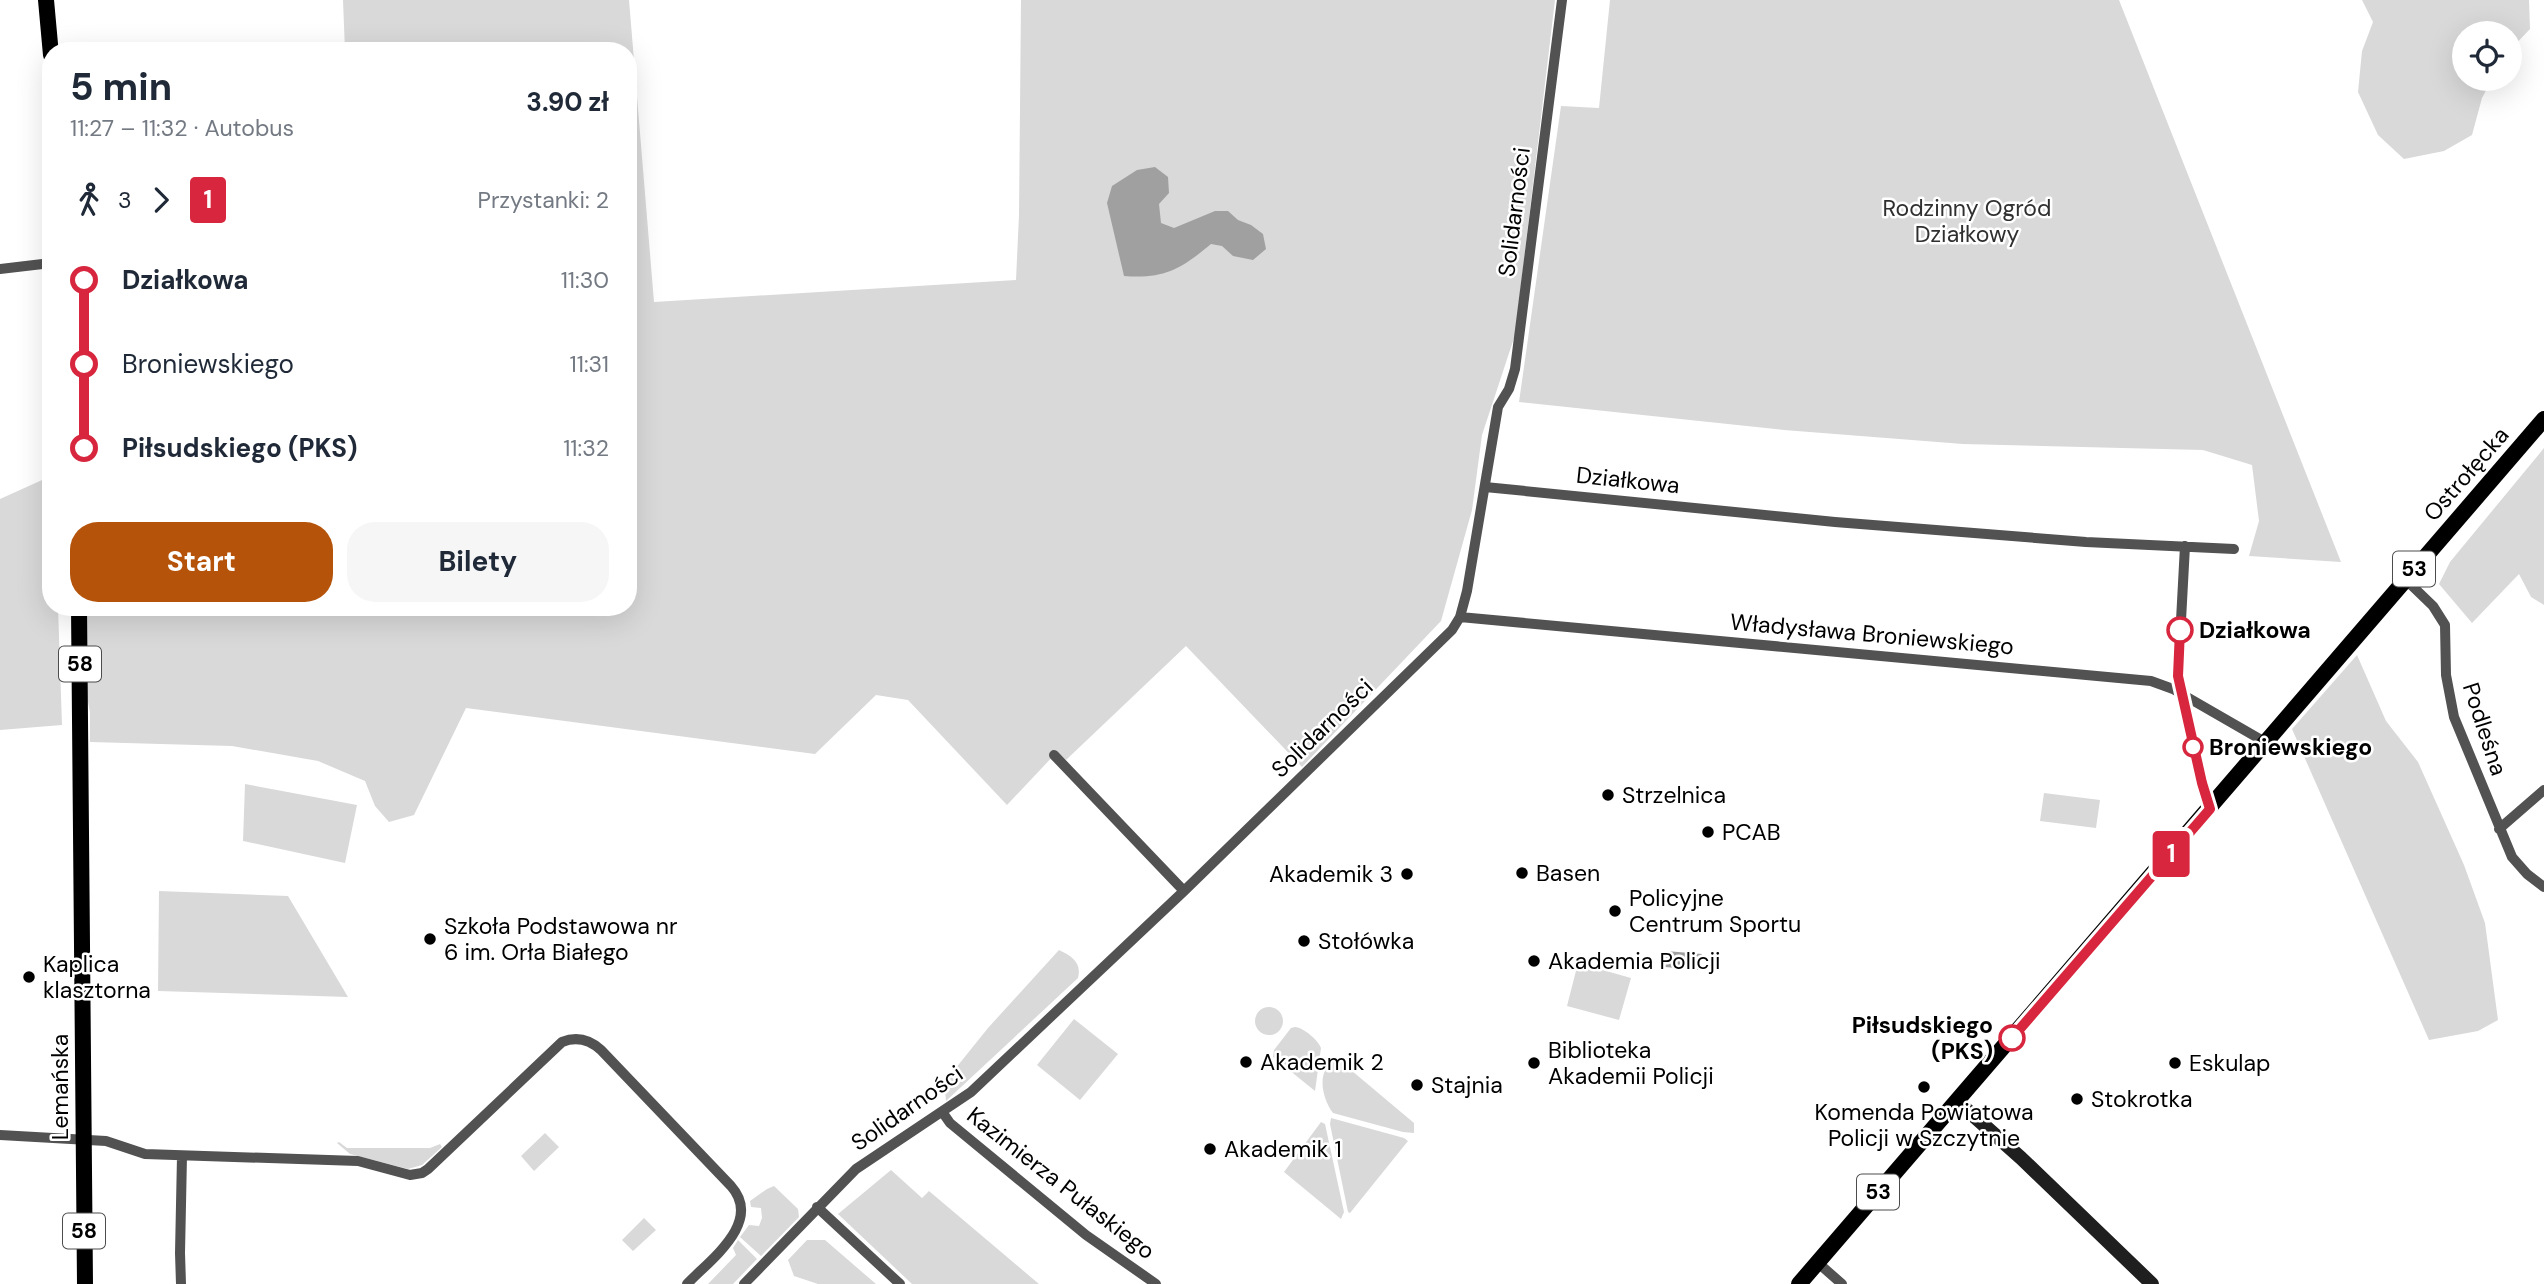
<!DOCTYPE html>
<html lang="pl">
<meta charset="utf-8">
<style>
:root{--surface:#fff;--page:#f6f6f7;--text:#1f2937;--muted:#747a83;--accent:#b45309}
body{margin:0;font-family:"DM Sans",sans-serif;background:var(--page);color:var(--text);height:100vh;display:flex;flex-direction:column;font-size:26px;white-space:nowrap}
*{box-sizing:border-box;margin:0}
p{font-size:23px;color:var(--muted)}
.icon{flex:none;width:38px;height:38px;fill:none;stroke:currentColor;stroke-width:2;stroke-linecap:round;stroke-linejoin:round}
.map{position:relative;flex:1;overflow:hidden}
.drawer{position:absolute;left:42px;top:42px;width:595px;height:574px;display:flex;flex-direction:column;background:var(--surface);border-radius:28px;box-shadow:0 7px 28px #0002}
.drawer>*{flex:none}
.badge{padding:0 14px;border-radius:5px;font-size:24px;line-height:46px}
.fabs{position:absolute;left:2452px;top:21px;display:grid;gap:14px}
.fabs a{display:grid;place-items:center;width:70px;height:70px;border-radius:50%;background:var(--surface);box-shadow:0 7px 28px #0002;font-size:35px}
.map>.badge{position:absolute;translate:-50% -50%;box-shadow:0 0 0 4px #fff}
.legs{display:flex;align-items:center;gap:10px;height:77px;padding:0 28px;font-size:23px}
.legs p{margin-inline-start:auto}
.overview{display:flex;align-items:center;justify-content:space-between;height:119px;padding:0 28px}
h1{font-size:38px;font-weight:700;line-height:52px}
.button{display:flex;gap:14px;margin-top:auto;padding:14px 28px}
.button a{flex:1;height:80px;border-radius:28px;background:var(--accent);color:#fff;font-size:28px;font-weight:700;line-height:80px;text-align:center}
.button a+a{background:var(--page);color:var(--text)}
ul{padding:0 28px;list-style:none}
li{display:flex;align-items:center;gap:24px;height:84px;font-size:26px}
li i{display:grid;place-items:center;width:10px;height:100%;margin:0 9px;background:currentColor}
li i::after{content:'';width:18px;height:18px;margin:-9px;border:5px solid;border-radius:50%;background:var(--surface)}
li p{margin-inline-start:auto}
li:first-child i{background:linear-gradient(#0000 50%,currentColor 0)}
li:last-child i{background:linear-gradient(currentColor 50%,#0000 0)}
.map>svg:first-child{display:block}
.green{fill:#d9d9d9}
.water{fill:#a0a0a0}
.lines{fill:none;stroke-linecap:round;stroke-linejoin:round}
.street{stroke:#525252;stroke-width:10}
.secondary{stroke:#1f1f1f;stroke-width:14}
.primary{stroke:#000;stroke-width:16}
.line-1-casing{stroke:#fff;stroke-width:16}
.line-1{stroke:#d7263d;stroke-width:10}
.stop-1-dot{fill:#fff;stroke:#d7263d;stroke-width:3.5}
.poi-dot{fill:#000;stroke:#fff;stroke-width:2.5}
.labels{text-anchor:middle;stroke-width:5;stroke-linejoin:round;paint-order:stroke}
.shield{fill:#fff;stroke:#4c4c4c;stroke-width:2}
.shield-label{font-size:21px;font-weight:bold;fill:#000}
.park-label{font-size:23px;fill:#303030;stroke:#fff}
.street-label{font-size:23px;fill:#000;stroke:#fff}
.stop-label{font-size:23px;font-weight:bold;fill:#000;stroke:#fff;text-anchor:start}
.poi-label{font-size:23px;fill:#000;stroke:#fff;text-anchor:start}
</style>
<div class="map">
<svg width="2544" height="1284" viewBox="0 0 2544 1284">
<rect width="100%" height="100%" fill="#fff"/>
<path class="green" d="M343 0H629L654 302 1016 280 1019 215 1021 0H1555L1515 335 1482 435 1472 510 1441 621 1302 767 1186 646 1066 760 1057 752 1007 805 908 700 876 695 815 754 466 708 414 815 389 822 375 806 365 781 318 761 232 746 90 742V712L86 693V607H628V51H345Z
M1610 0H2119L2341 562 2249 556 2259 521 2252 465 2203 450 1963 444 1784 430 1519 402 1561 106 1599 108Z
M2362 0H2529L2530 29 2510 50V33H2464V79H2492L2482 98 2472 135 2444 151 2404 159 2378 135 2358 92 2362 51 2373 22Z
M2544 448V605L2531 597 2519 574 2472 623 2439 584 2450 562Z
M51 476V607H58L62 725 0 730V499Z
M2357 655 2386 721 2418 762 2464 865 2485 923 2498 1020 2478 1031 2429 1040 2292 729Z
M245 784 357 805 345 863 243 841Z
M2044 793 2100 800 2096 828 2040 821Z
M159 891 288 896 348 997 158 991Z
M1059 950C1072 956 1082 963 1078 978L946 1101 945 1091 951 1074 988 1028Z
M1578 963 1631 978 1619 1020 1567 1006Z
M1255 1021a14 14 0 1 1 28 0a14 14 0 1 1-28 0Z
M1074 1019 1118 1054 1080 1100 1037 1065Z
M1295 1027C1304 1028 1318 1040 1321 1048L1315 1091 1273 1057 1274 1050 1291 1028Z
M1334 1060H1339L1414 1123V1133L1403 1132 1333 1113C1322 1098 1316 1072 1334 1060Z
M1331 1118 1404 1138 1408 1141 1350 1213 1348 1212 1330 1124Z
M1321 1122 1325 1124 1344 1212 1341 1219 1284 1172Z
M545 1133 559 1147 534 1171 521 1156Z
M339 1142 347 1148H430L440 1144 442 1147 422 1165 408 1169 350 1154 337 1143Z
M891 1170 922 1198 929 1191 1039 1284H912L838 1214Z
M774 1186 798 1209 799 1217 761 1256 740 1237 749 1225 759 1226 762 1218 761 1208 751 1207 750 1201 767 1189Z
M644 1218 656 1230 633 1251 622 1240Z
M738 1240 757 1259 733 1284H708L736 1255 733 1248Z
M807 1240H825L876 1284H818L794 1276 788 1260Z"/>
<path class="water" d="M1155 167 1168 177 1169 193 1159 204 1161 223 1174 228 1215 211H1228L1238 220 1251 225 1263 234 1266 249 1253 260 1233 256 1222 246 1211 244C1181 269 1165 279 1124 276L1107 203 1112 186 1137 170Z
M1666 951 1702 954 1700 970 1665 967Z"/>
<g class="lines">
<path class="street" d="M0 269 51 263
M1485 487 1835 522 2086 542 2234 549
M2405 579 2433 606 2445 625 2446 675 2454 717 2512 857 2527 874 2544 887
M1460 617 2151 681 2173 689 2265 742
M2182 695 2178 676 2185 546
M1054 755 1184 891
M2499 829 2544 790
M943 1113 950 1123 1086 1235 1156 1284
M0 1135 106 1141 145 1154 358 1161 410 1175 422 1173 428 1169 562 1042C577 1036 590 1040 601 1050L731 1186C763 1222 711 1259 687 1284
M817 1207 900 1284
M1817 1262 1842 1284
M181 1284 180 1253 182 1156
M744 1284 856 1169 971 1092 1184 891 1452 630 1460 617 1467 591 1498 407 1509 389 1515 369 1562 0"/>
<path class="secondary" d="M1958 1102 2021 1158 2152 1284"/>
<path class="primary" d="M46 0 51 55
M79 607 85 1284
M1799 1284 2544 419"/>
</g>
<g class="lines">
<defs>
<path id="line-1" d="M2012 1038 2210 809 2202 783 2178 676 2180 630"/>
</defs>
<use href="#line-1" class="line-1-casing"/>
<use href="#line-1" class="line-1"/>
</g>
<g class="stop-1-dot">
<circle cx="2180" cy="630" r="12"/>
<circle cx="2193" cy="747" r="9"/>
<circle cx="2012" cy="1038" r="12"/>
</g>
<g class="poi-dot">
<circle cx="1608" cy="795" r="7"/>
<circle cx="1708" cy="832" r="7"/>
<circle cx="1522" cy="873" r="7"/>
<circle cx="1407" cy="874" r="7"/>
<circle cx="1615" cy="911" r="7"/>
<circle cx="430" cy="939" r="7"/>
<circle cx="1304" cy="941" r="7"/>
<circle cx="1534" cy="961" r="7"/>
<circle cx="29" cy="977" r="7"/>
<circle cx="1246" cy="1062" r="7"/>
<circle cx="1534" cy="1063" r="7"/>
<circle cx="2175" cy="1063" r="7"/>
<circle cx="1417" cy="1085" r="7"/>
<circle cx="1924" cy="1087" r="7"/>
<circle cx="2077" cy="1099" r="7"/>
<circle cx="1210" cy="1149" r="7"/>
</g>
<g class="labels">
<g class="shield">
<rect x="2393" y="551.5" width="42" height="35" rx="5"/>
<rect x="59" y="646.5" width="42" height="35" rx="5"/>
<rect x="1857" y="1174.5" width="42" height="35" rx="5"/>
<rect x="63" y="1213.5" width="42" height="35" rx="5"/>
</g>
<g class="shield-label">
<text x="2414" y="576">53</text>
<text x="80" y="671">58</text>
<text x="1878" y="1199">53</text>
<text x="84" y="1238">58</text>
</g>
<g class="park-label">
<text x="1967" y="216">Rodzinny Ogród<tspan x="1967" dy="26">Działkowy</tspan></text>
</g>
<g class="street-label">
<text transform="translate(1514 212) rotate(-83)" y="8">Solidarności</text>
<text transform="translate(2466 474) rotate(-49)" y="8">Ostrołęcka</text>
<text transform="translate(1628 480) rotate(6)" y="8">Działkowa</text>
<text transform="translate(1872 634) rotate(5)" y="8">Władysława Broniewskiego</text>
<text transform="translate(1322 728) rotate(-44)" y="8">Solidarności</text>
<text transform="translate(2485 729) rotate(72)" y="8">Podleśna</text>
<text transform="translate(60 1087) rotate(-90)" y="8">Lemańska</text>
<text transform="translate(907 1108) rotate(-35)" y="8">Solidarności</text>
<text transform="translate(1061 1183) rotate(38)" y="8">Kazimierza Pułaskiego</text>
</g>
<g class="stop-label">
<text x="2199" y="638">Działkowa</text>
<text x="2209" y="755">Broniewskiego</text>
<text x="1993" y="1033" text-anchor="end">Piłsudskiego<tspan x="1993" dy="26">(PKS)</tspan></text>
</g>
<g class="poi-label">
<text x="1622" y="803">Strzelnica</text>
<text x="1722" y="840">PCAB</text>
<text x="1536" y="881">Basen</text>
<text x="1393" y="882" text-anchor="end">Akademik 3</text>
<text x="1629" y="906">Policyjne<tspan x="1629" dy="26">Centrum Sportu</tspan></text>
<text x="444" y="934">Szkoła Podstawowa nr<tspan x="444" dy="26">6 im. Orła Białego</tspan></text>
<text x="1318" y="949">Stołówka</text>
<text x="1548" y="969">Akademia Policji</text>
<text x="43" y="972">Kaplica<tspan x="43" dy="26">klasztorna</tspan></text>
<text x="1548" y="1058">Biblioteka<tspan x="1548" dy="26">Akademii Policji</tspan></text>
<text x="1260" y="1070">Akademik 2</text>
<text x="2189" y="1071">Eskulap</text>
<text x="1431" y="1093">Stajnia</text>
<text x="2091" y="1107">Stokrotka</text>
<text x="1924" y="1120" text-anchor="middle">Komenda Powiatowa<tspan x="1924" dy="26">Policji w Szczytnie</tspan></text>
<text x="1224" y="1157">Akademik 1</text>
</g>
</g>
</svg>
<div class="fabs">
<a><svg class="icon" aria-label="locate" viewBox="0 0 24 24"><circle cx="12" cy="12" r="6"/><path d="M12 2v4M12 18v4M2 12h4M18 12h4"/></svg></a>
</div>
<b class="badge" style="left:2171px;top:854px;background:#d7263d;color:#fff">1</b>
<section class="drawer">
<div class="overview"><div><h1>5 min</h1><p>11:27 – 11:32 · Autobus</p></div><b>3.90 zł</b></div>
<div class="legs"><svg class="icon" aria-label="walk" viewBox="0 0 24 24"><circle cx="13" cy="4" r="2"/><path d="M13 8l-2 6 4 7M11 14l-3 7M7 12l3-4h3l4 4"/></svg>3<svg class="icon" aria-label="forward" viewBox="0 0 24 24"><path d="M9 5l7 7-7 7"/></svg><b class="badge" style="background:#d7263d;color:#fff">1</b><p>Przystanki: 2</p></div>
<ul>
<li><i style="color:#d7263d"></i><b>Działkowa</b><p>11:30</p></li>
<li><i style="color:#d7263d"></i><span>Broniewskiego</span><p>11:31</p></li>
<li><i style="color:#d7263d"></i><b>Piłsudskiego (PKS)</b><p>11:32</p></li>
</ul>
<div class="button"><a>Start</a><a>Bilety</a></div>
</section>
</div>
